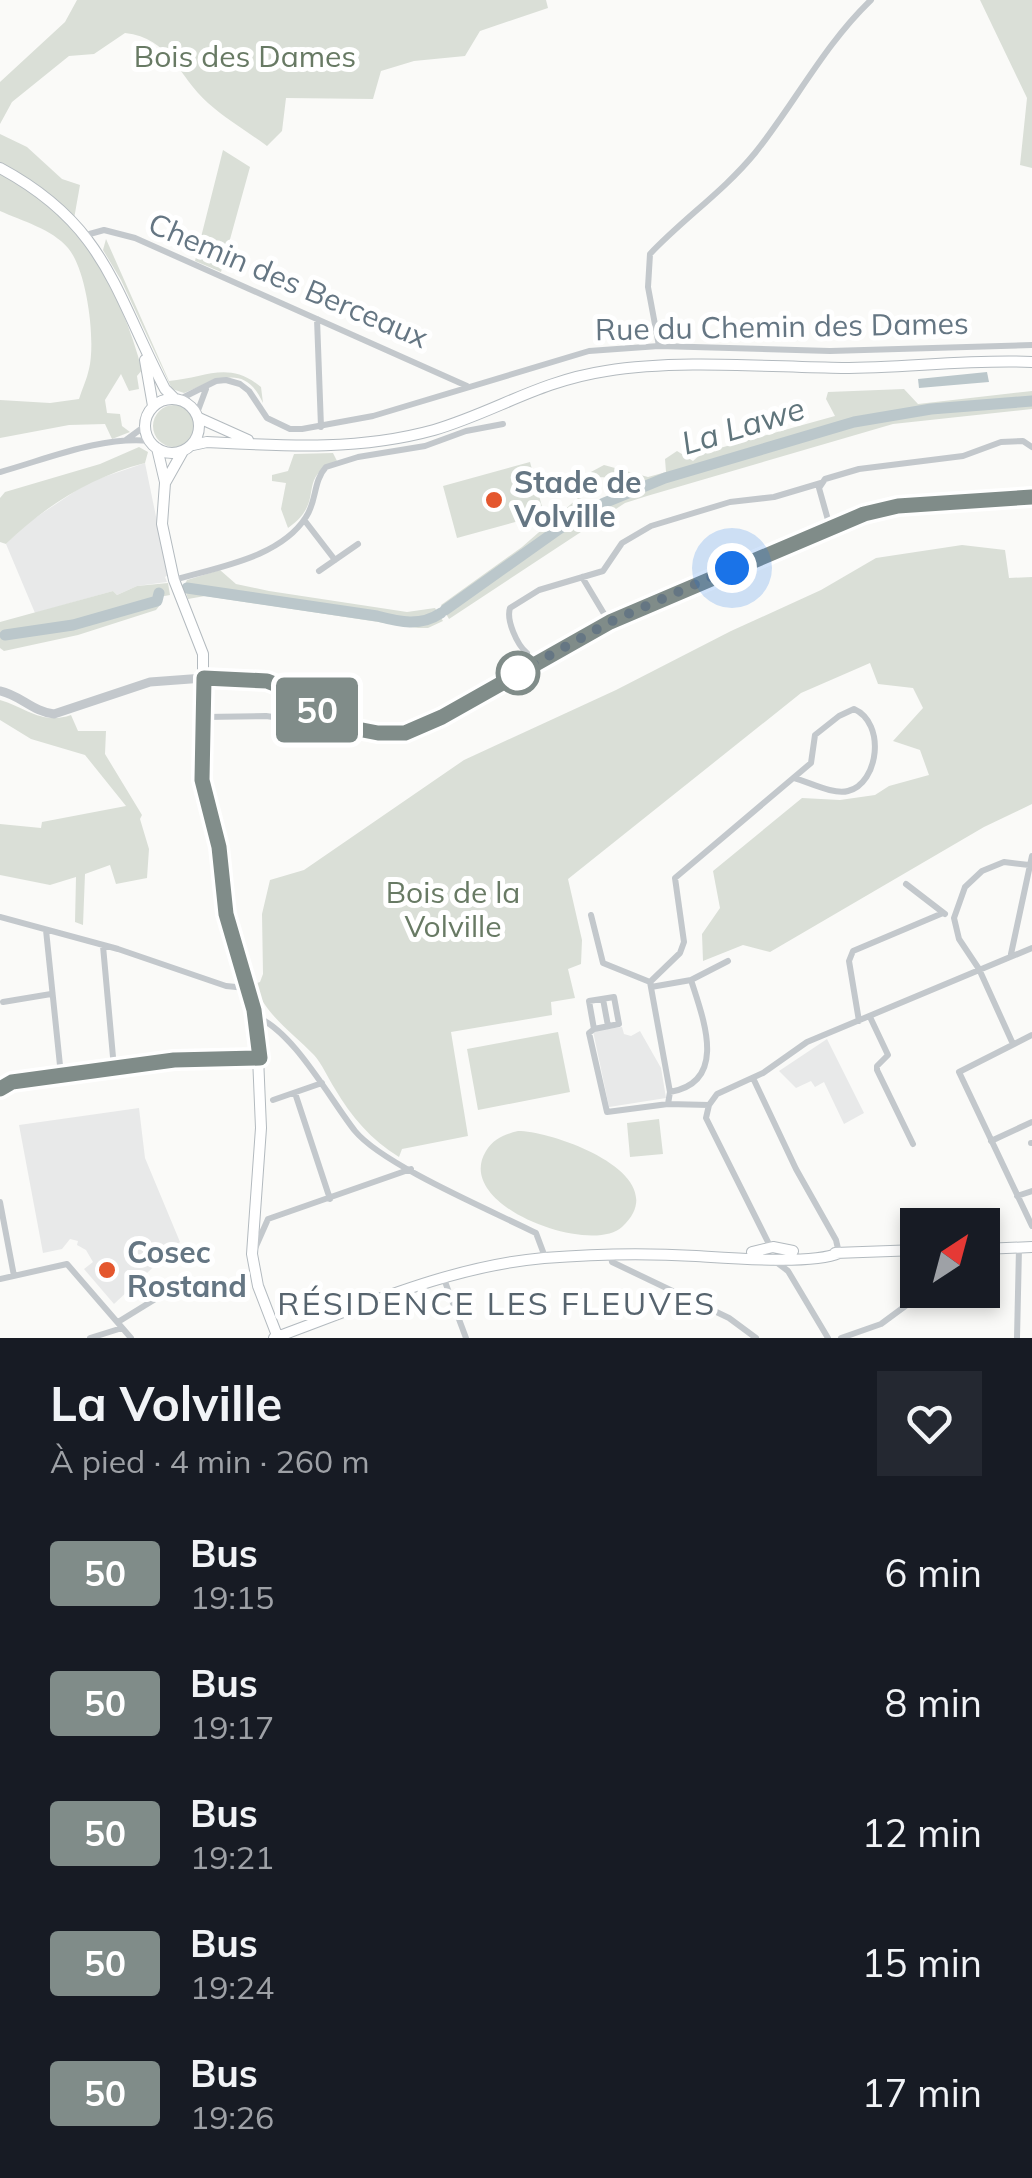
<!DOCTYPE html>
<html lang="fr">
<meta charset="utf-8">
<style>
:root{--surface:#171b24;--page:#242831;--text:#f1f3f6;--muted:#9ea1a6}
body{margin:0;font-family:Mulish,sans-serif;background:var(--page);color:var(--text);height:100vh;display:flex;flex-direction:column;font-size:38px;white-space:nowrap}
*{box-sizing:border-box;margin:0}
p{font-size:32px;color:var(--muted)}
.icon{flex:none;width:55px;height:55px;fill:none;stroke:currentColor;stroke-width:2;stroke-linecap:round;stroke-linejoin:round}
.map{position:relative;height:1338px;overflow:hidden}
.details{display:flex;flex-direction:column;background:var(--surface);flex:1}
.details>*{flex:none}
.badge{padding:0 20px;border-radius:8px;font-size:35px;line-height:65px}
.needle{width:65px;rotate:36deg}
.tools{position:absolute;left:900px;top:1208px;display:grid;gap:20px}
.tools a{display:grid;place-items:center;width:100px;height:100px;border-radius:0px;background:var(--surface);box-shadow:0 5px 15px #0003;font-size:50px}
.you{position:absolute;width:50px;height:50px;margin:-25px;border:8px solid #fff;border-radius:50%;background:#1a73e8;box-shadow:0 0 0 15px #1a73e833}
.map>.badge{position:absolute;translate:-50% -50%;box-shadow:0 0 0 5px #fff}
.round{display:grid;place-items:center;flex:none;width:105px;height:105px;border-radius:0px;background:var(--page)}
.summary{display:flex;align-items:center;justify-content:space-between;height:170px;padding:0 50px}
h1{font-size:48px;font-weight:700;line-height:75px}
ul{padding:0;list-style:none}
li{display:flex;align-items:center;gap:30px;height:130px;padding:0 50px}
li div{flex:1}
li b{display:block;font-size:38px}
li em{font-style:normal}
li .badge{min-width:110px;font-weight:700;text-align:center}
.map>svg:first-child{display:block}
.built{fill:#e8e9e9}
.green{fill:#dadfd7}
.water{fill:#bbc7cb}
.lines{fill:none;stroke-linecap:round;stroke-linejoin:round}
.river{stroke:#bbc7cb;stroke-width:11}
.secondary-casing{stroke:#b3babf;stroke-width:12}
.minor{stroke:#c3c8cc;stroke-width:6}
.tertiary{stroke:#c3c8cc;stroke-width:9}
.secondary{stroke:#fff;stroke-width:10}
.line-casing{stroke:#fff;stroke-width:22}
.line{stroke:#808c89;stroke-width:15}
.walk{stroke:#657683;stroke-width:10;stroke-dasharray:0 18}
.poi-dot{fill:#e4572e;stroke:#fff;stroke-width:4}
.stop-dot{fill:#fff;stroke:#808c89;stroke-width:5}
.labels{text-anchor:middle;stroke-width:10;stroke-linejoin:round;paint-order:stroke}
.park-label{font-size:30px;fill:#687a64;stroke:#fff}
.street-label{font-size:30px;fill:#657683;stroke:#fff}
.poi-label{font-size:30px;font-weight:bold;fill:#657683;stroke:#fff;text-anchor:start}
.water-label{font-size:32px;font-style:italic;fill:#60757c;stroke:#fff}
.neighbourhood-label{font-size:32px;letter-spacing:2.5px;fill:#57646e;stroke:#fff}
</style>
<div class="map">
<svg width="1032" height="1338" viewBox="0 0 1032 1338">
<rect width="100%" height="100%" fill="#fafaf8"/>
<path class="built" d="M145 463 168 575 165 577 167 582 137 586 117 595 113 591 35 613 6 544 29 522 89 482Z
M622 1027 624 1034 631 1036 640 1031 661 1068 666 1098 609 1107 593 1031Z
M827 1039 864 1113 844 1124 824 1082 815 1087 811 1081 796 1088 779 1071Z
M139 1108 145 1158 180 1242 114 1304 84 1269 93 1262 86 1250 77 1245 78 1241 70 1239 62 1249 43 1253 19 1125Z"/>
<path class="green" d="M77 0H546L548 8 480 31 465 56 414 61 381 71 373 99 286 98 282 131 267 146C248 132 226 119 208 103 178 76 170 38 125 33L94 54 69 56 12 102 0 124V82L65 22Z
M980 0H1032V168L1020 165 1027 98Z
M0 134 27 147 62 179 80 185 72 230C107 268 129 321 142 370L137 376 139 389 129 391 121 374 105 400 107 413 120 414 122 426 130 432 112 439 105 424 69 425 0 438V400L50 403 79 399C82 389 87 379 89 369 96 341 87 270 68 248 52 229 22 221 0 211Z
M223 150 250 167 221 272 195 261Z
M106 239 169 381C206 378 228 360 261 387L263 403C244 360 213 382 184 393L172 389 121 280 103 250Z
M904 389 918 404 1032 391V409L893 424 647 496 625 503 449 619 441 605 522 547 578 498C596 503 610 502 625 488 616 476 603 476 590 479L589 473 604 465 648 477 666 472 665 459 677 451 693 461 702 453 835 416 826 399 828 392Z
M153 426a21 21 0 1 1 42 0a21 21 0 1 1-42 0Z
M139 447 148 452 145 463C91 477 46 505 6 544L0 542V498L5 492 100 464Z
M333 453 337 461C294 479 328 500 288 528L281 509 286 483 272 481V475L288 471 294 454Z
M530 462 544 514 457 538 443 486Z
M962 545 1005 550 1009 578 1032 577V804L984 827 770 952 743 945 703 961 702 934 720 908 713 871 802 798 840 800 875 795 889 786 929 775 920 750 893 741 923 708 913 688 878 684 870 663 801 693 568 879 582 940 581 964 568 969 575 998 551 1002 552 1015 451 1032 468 1136 402 1149 399 1157C371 1140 351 1116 335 1089 328 1078 322 1064 314 1055 292 1032 266 1016 254 984L260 982 263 974 262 914 270 880 304 870 464 760 616 690 731 631 821 590 876 558Z
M220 570 236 584 269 591 407 612 435 608 443 621 428 628H418L205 596 188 599 184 586 187 580Z
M168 583 170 595 159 597 160 605 156 610 78 635 4 651 0 648V622L113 591 117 595 137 586Z
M0 700C27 708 42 725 71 715L78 731H106L105 754 142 815 140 819 149 849 147 878 116 884 110 865 85 874 83 925 75 922 76 877 50 885 0 875V824L41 828 42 822 126 806 85 755 31 739 0 720Z
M558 1032 570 1092 478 1110 467 1049Z
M659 1119 663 1154 630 1157 627 1123Z
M518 1131C554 1131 678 1175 622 1227 591 1256 452 1206 486 1151 493 1139 505 1134 518 1131Z"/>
<path class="water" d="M987 372 989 382 919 388 918 379Z"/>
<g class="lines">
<path class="river" d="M187 588 377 616C400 622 420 627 441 613
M445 610 559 529 604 503 665 478 854 422 931 409 1032 401
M5 635 73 625 157 601 159 593"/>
<defs>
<path id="secondary" d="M0 168C106 225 114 291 165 389L175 399
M145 360 153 406
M145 426a27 27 0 1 1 54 0a27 27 0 1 1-54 0Z
M199 418 248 440
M193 445 207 442C284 446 358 451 434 430 495 412 539 381 606 371 679 359 767 367 842 368 905 368 969 359 1032 362
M157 448 165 482
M183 451 165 483 162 524 174 580 203 654V780L219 847 226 914 257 1033 261 1128 252 1254 258 1286 278 1338
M982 1249 1032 1247
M752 1252 773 1247 793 1251
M835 1253 918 1250
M274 1338C362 1306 451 1266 544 1258 593 1254 647 1253 696 1256 729 1258 813 1265 839 1253"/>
</defs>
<use href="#secondary" class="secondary-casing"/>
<path class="minor" d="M86 235 104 230 135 238 467 386
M317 319 321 427
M659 346 648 287 650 254C683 219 724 191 755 153 795 103 824 45 871 0
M180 399 216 381 226 380 240 384 249 391 267 418 290 429H302L373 416 589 351 659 346 830 351 1032 345
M197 413 206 389
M126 440 145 426
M0 472C47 459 101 436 150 441
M305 521 335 560
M830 527 819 488 825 479 859 469 963 456 1001 442 1023 441 1032 447
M319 571 358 544
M582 577 609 622
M174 580C217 567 280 558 306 517 317 501 313 481 326 467L358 457 425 446 466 431 503 424
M527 653C517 645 506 620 510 608L539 590 603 571 622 543 651 526 730 502 774 497 821 483
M204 678 267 681 301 697 335 723 378 733H405L442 717 609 622 864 514 897 506 1032 497
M204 717 266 716 309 722 326 717
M906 884 945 914
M591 915 603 963 650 982
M0 917 118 949 226 986 246 988
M46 930 61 1075
M103 946 114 1068
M1011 954 1032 856
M651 987 691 980 728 961
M603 999 608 1026
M3 1002 51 994
M254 1016C292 1028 331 1101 355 1131 383 1165 492 1211 536 1233L545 1257
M870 1017 888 1055 877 1066V1070L913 1144
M859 1021 849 961 853 951 943 913
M594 1029 589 1001 614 997 619 1024 594 1029 589 1033 607 1112 668 1104
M1032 1035 959 1072 1032 1226
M1013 1044 979 969 959 939 954 918 965 887 982 871 1004 862 1029 865
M753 1078 796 1169 836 1240 839 1253
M0 1089 11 1082 174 1060 259 1059
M670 1092C729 1082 703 1018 691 980
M295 1093 330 1199
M273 1100 322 1083
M709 1105 668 1104 670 1092 650 982 680 953 684 942 675 878 811 763 815 735 839 716 854 709C886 723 879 783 848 791 833 795 809 782 794 778
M991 1141 1032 1122
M1031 1143H1032
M1017 1196 1032 1191
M0 1202 14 1276
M770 1246 706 1118 709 1105 717 1094 763 1073 807 1042 1032 948
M253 1253 268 1219 411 1169
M611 1256 612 1262 729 1318 756 1338
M775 1261 788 1271 828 1338
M0 1279 67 1264 131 1338
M444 1279 466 1338
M118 1322 170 1290
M90 1338 122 1328
M841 1338 881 1324 927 1290
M1017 1338 1019 1248"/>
<path class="tertiary" d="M0 691C20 695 33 712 54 714L150 682 204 678"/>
<use href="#secondary" class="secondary"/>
</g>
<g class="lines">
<defs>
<path id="line" d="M0 1089 12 1082 174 1060 260 1058 254 1010 226 914 219 847 202 780 204 678 267 681 292 691 326 717 347 727 378 733H405L442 717 610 622 864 514 898 506 1032 497"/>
</defs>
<use href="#line" class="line-casing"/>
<use href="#line" class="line"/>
<path class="walk" d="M518 673 610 622 732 568"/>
</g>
<g class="poi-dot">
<circle cx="494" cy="500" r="10"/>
<circle cx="107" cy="1270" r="10"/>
</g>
<circle class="stop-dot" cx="518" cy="673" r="20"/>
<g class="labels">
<g class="park-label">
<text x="245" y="67">Bois des Dames</text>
<text x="453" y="903">Bois de la<tspan x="453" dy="34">Volville</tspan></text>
</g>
<g class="street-label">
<text transform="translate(288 281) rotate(23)" y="10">Chemin des Berceaux</text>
<text transform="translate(782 327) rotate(-1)" y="10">Rue du Chemin des Dames</text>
</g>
<g class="poi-label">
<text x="514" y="493">Stade de<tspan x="514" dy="34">Volville</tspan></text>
<text x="127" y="1263">Cosec<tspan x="127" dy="34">Rostand</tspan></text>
</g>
<g class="water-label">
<text transform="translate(743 426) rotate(-17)" y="11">La Lawe</text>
</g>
<g class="neighbourhood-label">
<text x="497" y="1315">RÉSIDENCE LES FLEUVES</text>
</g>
</g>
</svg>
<div class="tools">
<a><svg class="needle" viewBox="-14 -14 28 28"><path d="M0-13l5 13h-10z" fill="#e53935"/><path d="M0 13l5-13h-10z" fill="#9ea1a6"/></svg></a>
</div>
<div class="you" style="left:732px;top:568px"></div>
<b class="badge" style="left:317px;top:710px;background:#808c89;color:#fff">50</b>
</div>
<section class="details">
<div class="summary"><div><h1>La Volville</h1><p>À pied · 4 min · 260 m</p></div><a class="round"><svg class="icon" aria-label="heart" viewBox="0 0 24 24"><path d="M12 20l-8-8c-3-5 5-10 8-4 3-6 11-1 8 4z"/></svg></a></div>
<ul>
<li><span class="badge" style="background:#808c89;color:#fff">50</span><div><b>Bus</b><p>19:15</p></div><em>6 min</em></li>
<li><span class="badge" style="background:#808c89;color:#fff">50</span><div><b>Bus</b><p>19:17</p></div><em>8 min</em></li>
<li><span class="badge" style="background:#808c89;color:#fff">50</span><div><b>Bus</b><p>19:21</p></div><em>12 min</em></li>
<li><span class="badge" style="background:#808c89;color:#fff">50</span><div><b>Bus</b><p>19:24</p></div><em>15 min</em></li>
<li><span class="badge" style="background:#808c89;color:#fff">50</span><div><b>Bus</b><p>19:26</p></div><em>17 min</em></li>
</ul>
</section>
